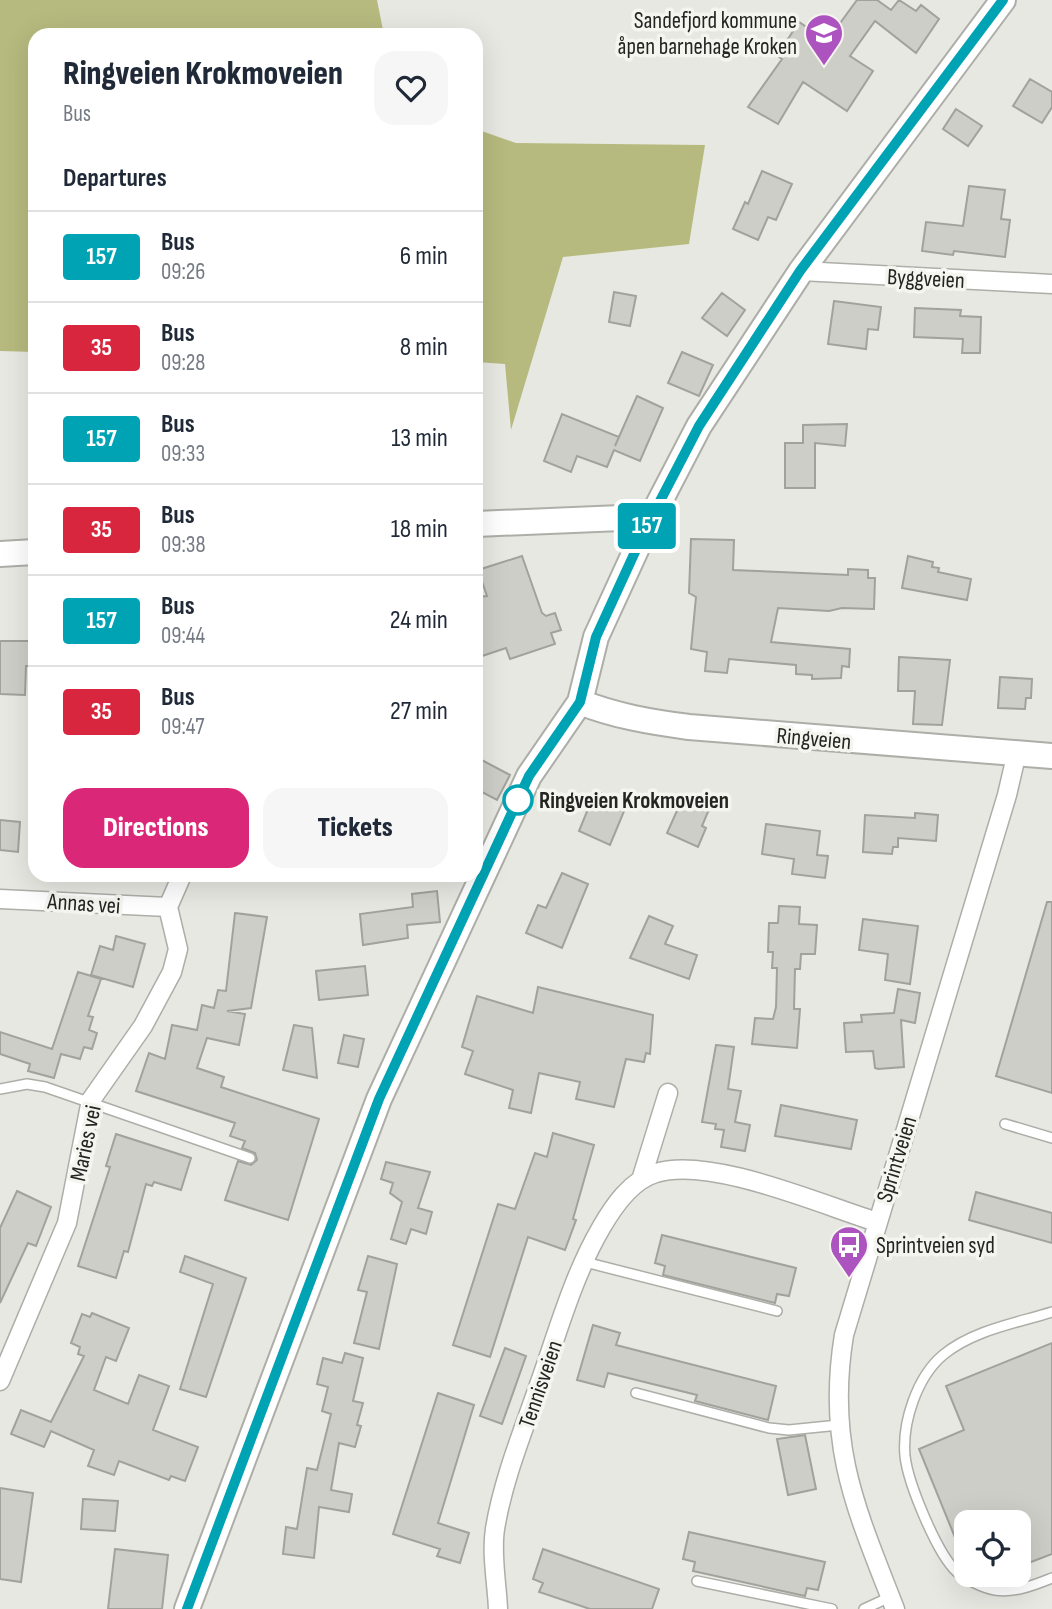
<!DOCTYPE html>
<meta charset="utf-8">
<style>
:root{--surface:#fff;--page:#f6f6f7;--text:#1f2937;--muted:#747a83;--line:#e0e1e3;--accent:#db2777}
body{margin:0;font-family:"Sofia Sans Condensed",sans-serif;background:var(--page);color:var(--text);height:100vh;display:flex;flex-direction:column;font-size:26px;white-space:nowrap}
*{box-sizing:border-box;margin:0}
p{font-size:23px;color:var(--muted)}
.icon{flex:none;width:38px;height:38px;fill:none;stroke:currentColor;stroke-width:2;stroke-linecap:round;stroke-linejoin:round}
.map{position:relative;flex:1;overflow:hidden}
.side{position:absolute;left:28px;top:28px;width:455px;height:854px;display:flex;flex-direction:column;background:var(--surface);border-radius:21px;box-shadow:0 7px 28px #0002}
.side>*{flex:none}
.badge{padding:0 14px;border-radius:5px;font-size:24px;line-height:46px}
.controls{position:absolute;left:954px;top:1510px;display:grid;gap:14px}
.controls a{display:grid;place-items:center;width:77px;height:77px;border-radius:14px;background:var(--surface);box-shadow:0 7px 28px #0002;font-size:35px}
.map>.badge{position:absolute;translate:-50% -50%;box-shadow:0 0 0 4px #fff}
h2{padding:0 35px;font-size:26px;line-height:63px}
.round{display:grid;place-items:center;flex:none;width:74px;height:74px;border-radius:21px;background:var(--page)}
.overview{display:flex;align-items:center;justify-content:space-between;height:119px;padding:0 35px}
h1{font-size:33px;font-weight:800;line-height:52px}
.button{display:flex;gap:14px;margin-top:auto;padding:14px 35px}
.button a{flex:1;height:80px;border-radius:21px;background:var(--accent);color:#fff;font-size:28px;font-weight:800;line-height:80px;text-align:center}
.button a+a{background:var(--page);color:var(--text)}
ul{padding:0;list-style:none}
li{display:flex;align-items:center;gap:21px;height:91px;padding:0 35px;border-top:2px solid var(--line)}
li div{flex:1}
li b{display:block;font-size:26px}
li em{font-style:normal}
li .badge{min-width:77px;font-weight:700;text-align:center}
.map>svg:first-child{display:block}
.forest{fill:#b7ba7e}
.building{fill:#cecec8;stroke:#a2a29c;stroke-width:2}
.lines{fill:none;stroke-linecap:round;stroke-linejoin:round}
.lane-casing{stroke:#adaea8;stroke-width:12}
.street-casing{stroke:#adaea8;stroke-width:21}
.secondary-casing{stroke:#adaea8;stroke-width:28}
.lane{stroke:#fff;stroke-width:9}
.street{stroke:#fff;stroke-width:18}
.secondary{stroke:#fff;stroke-width:24}
.line-casing{stroke:#fff;stroke-width:16}
.line{stroke:#00a3b4;stroke-width:10}
.stop-dot{fill:#fff;stroke:#00a3b4;stroke-width:3.5}
.labels{text-anchor:middle;stroke-width:7;stroke-linejoin:round;paint-order:stroke}
.poi-label{font-size:23px;fill:#242422;stroke:#f4f5ef;text-anchor:end}
.street-label{font-size:23px;fill:#242422;stroke:#f4f5ef}
.stop-label{font-size:23px;font-weight:bold;fill:#242422;stroke:#f4f5ef;text-anchor:start}
</style>
<div class="map">
<svg width="1052" height="1609" viewBox="0 0 1052 1609">
<rect width="100%" height="100%" fill="#e7e8e2"/>
<path class="forest" d="M0 0H377L384 35H35V352L0 351Z
M476 129 516 143 705 145 689 244 563 257 511 430 505 364 476 362Z"/>
<path class="building" d="M857 0H877L891 10 899 0 916 11 921 5 939 19 916 53 875 21 850 56 873 71 847 111 803 82 778 124 748 107 782 59 777 56 799 22 827 41Z
M1030 79 1052 92V107L1042 123 1013 106Z
M956 109 982 126 968 146 943 129Z
M762 171 792 184 776 220 768 217 758 240 733 229 745 202 748 204Z
M969 186 1005 190 1001 219 1010 220 1005 257 954 251 953 255 922 251 926 222 963 226Z
M614 292 636 296 630 326 609 322Z
M722 293 745 310 727 336 702 318Z
M834 301 881 307 878 330 868 329 866 349 828 344Z
M915 308 961 310 960 316 981 317 980 353H962L963 339 914 337Z
M682 352 713 365 699 396 668 383Z
M637 396 663 408 640 461 614 450 607 467 577 456 571 472 544 461 562 414 619 437 615 446Z
M847 424 845 446 815 443V488H785V443H803V425Z
M691 539 734 540 733 570 848 575V569L868 570V578H875L874 609 842 608 829 611 778 608 771 642 850 649 849 667 842 666 841 678 812 679V675L796 674V665L729 659 727 673 705 671 707 652 691 649 696 597 689 593Z
M522 556 542 613 546 616 555 613 561 630 551 633 555 644 510 659 506 648 476 658V597L487 596 478 570Z
M908 556 933 562 932 567 939 568 938 572 971 579 967 600 902 588Z
M0 641H35V666H26L25 695 0 694Z
M899 657 950 660 942 725 913 724 915 691H898Z
M1000 677 1032 679 1031 698H1026L1025 709 998 708Z
M476 757 510 775 497 800 476 789Z
M600 793 627 804 610 845 579 831 590 804 595 806Z
M684 795 710 807 702 826 706 828 698 847 667 833Z
M915 813 938 815 936 841 898 838V847H893L892 854 863 852 865 815 915 818Z
M0 820 20 822 18 852 0 850Z
M766 824 820 831 817 855 828 856 825 878 792 874 794 859 762 854Z
M562 873 588 884 562 948 526 933 538 905 546 908Z
M437 891 440 922 407 925 408 938 363 945 360 914 413 907 412 894Z
M1047 902H1052V1093L996 1076Z
M779 906 800 907 799 924 817 925 815 954H801L800 969H795L794 1009H800L797 1048 752 1044 755 1018 773 1019 776 1007 777 968H772L773 952H768L769 923H778Z
M235 913 267 917 251 1008 227 1011 245 1014 239 1045 207 1038 197 1068 224 1077 221 1087 319 1119 288 1220 225 1200 238 1161 251 1165 257 1160 255 1153 242 1148 245 1141 230 1136 235 1123 136 1091 149 1053 165 1059 172 1025 197 1030 202 1005 214 1008 218 990 226 991Z
M649 916 673 926 665 944 697 955 689 979 630 958Z
M863 919 918 926 910 984 885 980 888 954 859 950Z
M116 936 145 944 133 987 91 975 100 946 113 950Z
M365 966 368 995 319 1000 316 971Z
M78 972 101 979 88 1016 93 1017 89 1030 97 1033 92 1049 84 1047 80 1059 61 1054 54 1078 28 1071 30 1064 0 1054V1032L52 1049Z
M538 987 653 1015 650 1054 646 1053 644 1062 626 1059 614 1107 576 1099 580 1082 539 1073 531 1113 509 1108 513 1090 465 1074 473 1051 462 1047 477 996 533 1013Z
M898 989 920 993 915 1023 901 1020 904 1067 878 1069 875 1068 873 1051 846 1052 844 1023 862 1022 861 1015 894 1013Z
M294 1025 312 1028 317 1078 283 1070Z
M344 1035 364 1039 358 1067 338 1063Z
M716 1045 734 1047 728 1089 741 1091 735 1122 750 1125 745 1151 721 1147 724 1130 715 1129 716 1124 702 1122Z
M781 1105 857 1120 851 1149 775 1136Z
M553 1133 594 1145 573 1219 576 1220 565 1250 528 1237 490 1357 453 1345 498 1204 515 1209 535 1153 547 1157Z
M116 1134 191 1158 181 1190 154 1182 152 1186 146 1184 128 1252 124 1251 116 1278 78 1266 110 1167 106 1166Z
M386 1162 430 1172 418 1208 432 1212 426 1234 411 1229 406 1244 391 1239 402 1202 390 1193 393 1183 381 1179Z
M17 1191 51 1207 36 1246 28 1243 0 1303V1228Z
M976 1192 1052 1213V1243L969 1220Z
M662 1235 796 1268 789 1296 777 1294 775 1303 663 1275 665 1266 655 1263Z
M185 1256 246 1278 206 1397 180 1389 213 1284 180 1272Z
M368 1256 397 1264 379 1349 354 1343 367 1292 358 1290Z
M92 1313 129 1328 116 1361 106 1357 94 1390 128 1404 139 1375 169 1386 153 1430 198 1447 185 1481 171 1476 169 1480 119 1461 114 1475 88 1466 94 1450 51 1431 44 1447 11 1434 21 1410 51 1422 84 1356 78 1354 80 1347 71 1343 82 1314 90 1317Z
M593 1325 620 1333 616 1345 776 1386 768 1420 695 1401 697 1395 608 1373 604 1387 577 1380Z
M1052 1343V1554L1018 1567V1522H966L965 1562 919 1449 964 1430 946 1386Z
M505 1348 526 1356 502 1424 480 1416Z
M345 1353 363 1358 353 1401 363 1403 357 1425 361 1426 355 1447 339 1443 331 1490 352 1494 349 1512 319 1507 314 1558 283 1554 286 1527 297 1529 307 1468 317 1470 331 1414 322 1411 328 1387 317 1384 323 1358 342 1363Z
M438 1393 474 1405 438 1523 469 1533 460 1563 437 1556 440 1549 393 1534Z
M805 1435 816 1489 788 1495 777 1439Z
M0 1488 33 1493 21 1582 0 1579Z
M83 1499 118 1501 115 1531 81 1529Z
M689 1532 825 1562 818 1590 807 1588 805 1596 693 1571 695 1562 683 1559Z
M115 1549 168 1555 162 1609H108Z
M543 1549 659 1589 652 1609H590L539 1592 543 1583 533 1579Z"/>
<g class="lines">
<defs>
<path id="lane" d="M0 1089 27 1084 45 1087 250 1158
M1005 1124 1052 1138
M585 1262 777 1311
M1052 1312C1017 1323 973 1330 943 1355 917 1377 902 1422 905 1456 908 1483 937 1554 957 1572 967 1580 983 1588 995 1590 1015 1593 1034 1585 1052 1578
M636 1393 769 1428 789 1430 839 1425
M697 1581 832 1609
M864 1609 890 1597"/>
<path id="street" d="M801 271 1052 284
M0 899 168 907
M641 1180 668 1093
M0 1381 67 1223 91 1100 143 1026 172 972 178 949 168 907 182 875
M498 1609C497 1584 491 1554 495 1529 503 1479 524 1429 540 1382 558 1331 574 1274 601 1228 613 1207 631 1180 656 1173 710 1156 822 1205 877 1222
M895 1609C856 1509 826 1445 844 1335L1007 795 1017 752"/>
<path id="secondary" d="M476 524 621 518 646 528
M0 554 35 552
M580 702C615 716 651 722 689 727L1052 756
M187 1609 379 1099 529 776 580 702 596 637 646 528 699 426 801 271 1003 0"/>
</defs>
<use href="#lane" class="lane-casing"/>
<use href="#street" class="street-casing"/>
<use href="#secondary" class="secondary-casing"/>
<use href="#lane" class="lane"/>
<use href="#street" class="street"/>
<use href="#secondary" class="secondary"/>
</g>
<g class="lines">
<defs>
<path id="line" d="M187 1609 379 1099 529 776 580 702 596 637 646 528 699 426 800 271 1003 0"/>
</defs>
<use href="#line" class="line-casing"/>
<use href="#line" class="line"/>
</g>
<defs>
<symbol id="school-pin" viewBox="-11 -11 22 30"><path d="M0 17L-7.5 6A9.5 9.5 0 1 1 7.5 6Z" fill="#ac53bf" stroke="#f4f5ef"/><path d="M0-5L7-2L0 1L-7-2ZM-4 1L0 2.5L4 1V4Q0 6-4 4Z" fill="#fff"/></symbol>
<symbol id="bus-pin" viewBox="-11 -11 22 30"><path d="M0 17L-7.5 6A9.5 9.5 0 1 1 7.5 6Z" fill="#ac53bf" stroke="#f4f5ef"/><path d="M-5-6H5V4H4V6H2V4H-2V6H-4V4H-5ZM-3.5-4V0h7V-4ZM-3.5 1.2v1.5H-2V1.2ZM2 1.2v1.5H3.5V1.2Z" fill="#fff"/></symbol>
</defs>
<g fill-rule="evenodd">
<use href="#school-pin" x="802" y="11" width="44" height="60"/>
<use href="#bus-pin" x="827" y="1223" width="44" height="60"/>
</g>
<circle class="stop-dot" cx="518" cy="800" r="14"/>
<g class="labels">
<g class="poi-label">
<text x="797" y="28">Sandefjord kommune<tspan x="797" dy="26">åpen barnehage Kroken</tspan></text>
<text x="876" y="1253" text-anchor="start">Sprintveien syd</text>
</g>
<g class="street-label">
<text transform="translate(926 278) rotate(3)" y="8">Byggveien</text>
<text transform="translate(814 738) rotate(5)" y="8">Ringveien</text>
<text transform="translate(84 903) rotate(4)" y="8">Annas vei</text>
<text transform="translate(85 1143) rotate(-78)" y="8">Maries vei</text>
<text transform="translate(896 1159) rotate(-73)" y="8">Sprintveien</text>
<text transform="translate(540 1384) rotate(-71)" y="8">Tennisveien</text>
</g>
<g class="stop-label">
<text x="539" y="808">Ringveien Krokmoveien</text>
</g>
</g>
</svg>
<div class="controls">
<a><svg class="icon" aria-label="locate" viewBox="0 0 24 24"><circle cx="12" cy="12" r="6"/><path d="M12 2v4M12 18v4M2 12h4M18 12h4"/></svg></a>
</div>
<b class="badge" style="left:647px;top:526px;background:#00a3b4;color:#fff">157</b>
<section class="side">
<div class="overview"><div><h1>Ringveien Krokmoveien</h1><p>Bus</p></div><a class="round"><svg class="icon" aria-label="heart" viewBox="0 0 24 24"><path d="M12 20l-8-8c-3-5 5-10 8-4 3-6 11-1 8 4z"/></svg></a></div>
<h2>Departures</h2>
<ul>
<li><span class="badge" style="background:#00a3b4;color:#fff">157</span><div><b>Bus</b><p>09:26</p></div><em>6 min</em></li>
<li><span class="badge" style="background:#d7263d;color:#fff">35</span><div><b>Bus</b><p>09:28</p></div><em>8 min</em></li>
<li><span class="badge" style="background:#00a3b4;color:#fff">157</span><div><b>Bus</b><p>09:33</p></div><em>13 min</em></li>
<li><span class="badge" style="background:#d7263d;color:#fff">35</span><div><b>Bus</b><p>09:38</p></div><em>18 min</em></li>
<li><span class="badge" style="background:#00a3b4;color:#fff">157</span><div><b>Bus</b><p>09:44</p></div><em>24 min</em></li>
<li><span class="badge" style="background:#d7263d;color:#fff">35</span><div><b>Bus</b><p>09:47</p></div><em>27 min</em></li>
</ul>
<div class="button"><a>Directions</a><a>Tickets</a></div>
</section>
</div>
